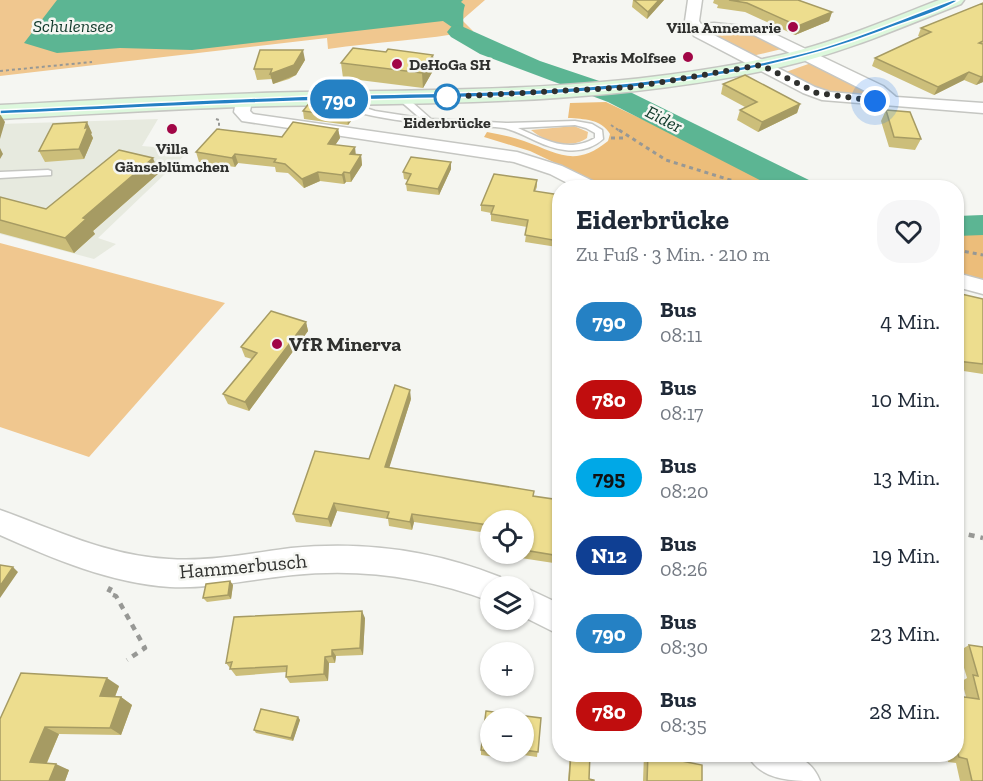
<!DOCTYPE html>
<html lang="de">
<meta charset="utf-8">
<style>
:root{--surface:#fff;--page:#f6f6f7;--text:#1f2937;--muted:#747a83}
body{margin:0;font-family:"Zilla Slab",serif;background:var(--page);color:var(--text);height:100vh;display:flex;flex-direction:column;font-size:22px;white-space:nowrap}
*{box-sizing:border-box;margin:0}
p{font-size:20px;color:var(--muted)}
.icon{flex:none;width:33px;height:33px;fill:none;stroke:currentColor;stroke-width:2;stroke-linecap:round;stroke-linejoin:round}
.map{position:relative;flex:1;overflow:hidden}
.side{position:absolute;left:552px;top:180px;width:412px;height:582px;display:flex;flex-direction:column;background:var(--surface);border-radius:24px;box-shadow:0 2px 4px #0004}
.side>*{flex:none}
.badge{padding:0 12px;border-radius:20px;font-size:21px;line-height:39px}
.controls{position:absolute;left:480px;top:510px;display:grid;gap:12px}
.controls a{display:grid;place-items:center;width:54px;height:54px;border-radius:50%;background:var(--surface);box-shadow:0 2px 4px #0004;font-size:30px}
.you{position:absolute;width:30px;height:30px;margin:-15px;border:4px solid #fff;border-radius:50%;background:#1a73e8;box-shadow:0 0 0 9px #1a73e833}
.map>.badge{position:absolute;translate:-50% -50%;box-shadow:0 0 0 3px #fff}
.round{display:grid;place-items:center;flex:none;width:63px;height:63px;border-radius:24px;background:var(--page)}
.headline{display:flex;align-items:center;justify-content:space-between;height:102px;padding:0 24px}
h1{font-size:28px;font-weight:800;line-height:45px}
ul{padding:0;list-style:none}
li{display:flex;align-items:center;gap:18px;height:78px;padding:0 24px}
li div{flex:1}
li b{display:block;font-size:22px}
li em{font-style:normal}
li .badge{min-width:66px;font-weight:700;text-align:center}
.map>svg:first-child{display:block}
.built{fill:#e7eadf}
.green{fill:#f0c78f}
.forest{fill:#ecbd7a}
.water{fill:#5cb593}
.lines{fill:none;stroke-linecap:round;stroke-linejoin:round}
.river{fill:#5cb593;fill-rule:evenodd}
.service-casing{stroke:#c5c6c2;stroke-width:3}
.minor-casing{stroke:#c5c6c2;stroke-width:3}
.secondary-casing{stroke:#c5c6c2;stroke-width:3}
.path-far2{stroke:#979895;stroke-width:2;stroke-dasharray:3 3;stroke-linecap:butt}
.path-far1{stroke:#979895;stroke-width:3;stroke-dasharray:4 4;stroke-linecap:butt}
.path{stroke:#979895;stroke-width:4.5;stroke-dasharray:6 6;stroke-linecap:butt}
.service{fill:#fff;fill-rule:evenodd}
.minor{fill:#fff;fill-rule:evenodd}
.secondary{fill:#ddf8dd;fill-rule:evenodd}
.wall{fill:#ccbe7a;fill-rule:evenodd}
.shaded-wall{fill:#a69b63}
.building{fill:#eddd8e;stroke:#a69b63;stroke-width:1.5}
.line{fill:#2581c4;stroke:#fff;stroke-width:1.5}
.walk{stroke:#2f302e;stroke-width:6;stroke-dasharray:0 10.8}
.poi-dot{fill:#a10646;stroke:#f5f6f2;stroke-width:2}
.stop-dot{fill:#fff;stroke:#2581c4;stroke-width:3}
.labels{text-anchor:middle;stroke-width:5;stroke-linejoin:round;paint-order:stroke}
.far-poi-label{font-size:16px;font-weight:bold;fill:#2f302e;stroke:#f5f6f2;text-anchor:end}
.far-stop-label{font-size:16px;font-weight:bold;fill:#2f302e;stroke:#f5f6f2}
.far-water-label{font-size:18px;font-style:italic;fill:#0f3829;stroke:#f5f6f2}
.poi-label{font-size:20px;font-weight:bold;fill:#2f302e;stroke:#f5f6f2;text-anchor:start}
.street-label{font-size:20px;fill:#2f302e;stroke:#f5f6f2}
</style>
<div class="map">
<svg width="983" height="781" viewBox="0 0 983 781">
<rect width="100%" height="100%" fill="#f5f6f2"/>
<path class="built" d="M158 119 142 146 190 150 98 238 116 244 94 259 0 234V124Z"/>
<path class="green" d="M0 0H485L462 20 473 31C425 40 376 42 328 49L327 38 0 76Z
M713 31H746L786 48 752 56 713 37 711 33Z
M814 62 877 96 872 98 825 93 783 73Z
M574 126 588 132 587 138C570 150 545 142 531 130Z
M0 243 225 303 89 457 0 427Z"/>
<path class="forest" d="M606 102 784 187H606L530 151 484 137 487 132C499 134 512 137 524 141 558 153 575 168 608 141L610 134C601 119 584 119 568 118L570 103Z
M983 230V279L957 273V231Z"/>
<path class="water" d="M57 0H463L461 2 465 5C462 13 464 22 463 31L459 32 443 21 192 50 120 48 57 53 24 43Z"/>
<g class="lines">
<path class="river" d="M459 25 540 61 626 90 811 181 815 188H775L608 102 480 54 451 37 447 32 451 27Z
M983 215V235L957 236V216Z"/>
<defs>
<path id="service" d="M398 95H404L431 119 506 123 575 121 592 124 602 130 603 139C593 148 579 152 565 150 543 148 525 133 504 128 493 126 479 127 467 126 432 124 356 120 328 99L332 97 375 111 420 118 398 99ZM575 125 586 128 595 133V138C568 154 543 139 518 128Z
M48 170 51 171V175L0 178V172Z"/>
<path id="minor" d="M688 0H702L699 21 701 24 714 23 762 28 883 86 896 97 983 103V113L822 100 803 93 694 36 685 21ZM714 31 754 35 875 96 830 92 815 87 708 32Z
M244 96 252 101 250 111 253 114 517 152 562 166 599 184 601 188H577L550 174 514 162 242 121 234 112 236 101Z
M957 273 983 280V294L957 287Z
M0 510C56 530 108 556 169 559 210 562 251 553 291 548 363 541 433 550 500 577L505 586H490V601C426 577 361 568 293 575 252 579 211 589 170 587 110 583 54 559 0 535Z
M524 587 560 604V635L524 617Z
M747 754C777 754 807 748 820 781 790 781 761 781 747 754Z"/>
<path id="secondary" d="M939 0H964L961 4C902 27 843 53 781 67 615 105 444 103 274 106 183 108 91 114 0 119V105C100 100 200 94 301 92 461 90 623 91 781 55 835 42 887 20 939 0Z"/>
</defs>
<use href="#service" class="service-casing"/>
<use href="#minor" class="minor-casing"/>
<use href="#secondary" class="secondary-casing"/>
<path class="path-far2" d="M0 71 92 62
M216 119 219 120V129
M611 125 621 132"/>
<path class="path-far1" d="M619 130 666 160 756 188
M611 138H627
M957 250 983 255"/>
<path class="path" d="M957 532 983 538
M111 587 108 593 116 596 145 648 127 660"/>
<use href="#service" class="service"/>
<use href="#minor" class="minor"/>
<use href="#secondary" class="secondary"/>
</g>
<path class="wall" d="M633 0H664L647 19 632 7Z
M714 0H798L832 12 829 21 795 35 745 12 717 8 718 5 713 3Z
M983 3V82L976 85 964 80 934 95 872 66 875 58 920 37 918 36 921 28Z
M386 52 433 55 434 69 423 88 343 78 341 63Z
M305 60 296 75 289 79 273 84 272 79 257 80 254 69Z
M723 84 800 104 797 113 758 132 737 120 740 110 745 107 721 94Z
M354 108 355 116 348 125 304 119 303 111Z
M886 110 921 139 915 150 889 147 881 121Z
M338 129 340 138 335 145 356 155H361L362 165 351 182H346L344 184 320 181 304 188 288 173 276 172 275 167 238 163 235 167 199 162 196 152 282 137Z
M92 133 91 134 93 138 84 159 45 162 39 151Z
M451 162V169L439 195 407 191 406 184 408 180 404 179 403 172Z
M159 173 93 231 95 234 74 253 0 233V197L46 209Z
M537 180V187L535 192 560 195V244H559L557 247 525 242 527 227 491 221V213L481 211V205Z
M957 293 983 299V374L957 370Z
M306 322 308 331 249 411 228 404 223 394 252 359 245 357 241 347Z
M411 399 389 467 533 497 560 500V564L495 554H524V520H490V553L485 552V544L487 533 414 522 412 530 389 526 388 519 337 511 331 527 296 522 293 514 369 459Z
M230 581 233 585 231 599 207 602 203 598Z
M365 618 363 655 336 656 335 663H329L328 681 290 683 286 677V672L236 676 226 663Z
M969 645 983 647V781H960L956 763 948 762 947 756 939 754H957V696L966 697 962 681 967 678 959 651Z
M119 686 115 697H121L132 705 121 735 59 734 47 763 69 770 65 781H0V719Z
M486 711 541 718 537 757 503 752V758L481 755V750ZM490 718H524V752H490Z
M298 717 300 720 293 741 256 733 254 730Z
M570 754H590L589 779 594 781H568Z
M644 754H671V759L702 781H643Z"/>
<path class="shaded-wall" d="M659 0H664L647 19 648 12Z
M832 12 829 21 795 35 798 26Z
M303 50 305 60 296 75 273 84 270 74Z
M433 55 434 69 423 88 422 73Z
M969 72 964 80 934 95 938 87Z
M983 76V82L976 85 981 77Z
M800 104 797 113 758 132 762 122Z
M354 108 355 116 348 125 347 117Z
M0 114 5 122 0 139Z
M87 122 92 133 91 134 93 138 84 159 79 149 85 128Z
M338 129 340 138 330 153 328 144Z
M355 147 356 156 350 154Z
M0 148 3 154 0 159Z
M235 154 238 163 235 167 232 158Z
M361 155 362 165 351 182 350 173Z
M153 158 159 173 93 231 95 234 74 253 65 238 83 218Z
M451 162V169L439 195 438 189Z
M318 172 320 181 304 188 302 179Z
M344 172 346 182 344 184 342 175Z
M306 322 308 331 249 411 245 402Z
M410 390 411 399 387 475 385 467Z
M334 503 337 511 331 527 328 519Z
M412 514 414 522 412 530 410 522Z
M13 567 18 572 0 598V586Z
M230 581 233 585 231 599 228 595Z
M362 611 365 618 363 655 360 648Z
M332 650 336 656 335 663 332 656Z
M325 657 329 663 328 681 324 674Z
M107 678 119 686 112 704 100 696Z
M121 697 132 705 121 735 110 728Z
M298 717 300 720 293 741 291 738Z
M45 727 59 734 44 769 30 762Z
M56 764 69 770 65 781H49Z"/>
<path class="building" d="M634 0H659L648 12Z
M729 0H798L832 12 798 26 747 3Z
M983 3V41L979 43 983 44V76L981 77 969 72 938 87 875 58 931 32 921 28Z
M353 48 386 52 388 49 433 55 422 73 341 63Z
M260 50H303L294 65 270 74 272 69H254Z
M745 75 800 104 762 122 740 110 757 102 723 84Z
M310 102 354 108 347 117 303 111Z
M886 110 910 112 921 139 894 137Z
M87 122 85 128 88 127 79 149 39 151 53 124Z
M293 122 338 129 328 144 355 147 350 154 361 155 350 173 344 172 342 175 318 172 302 179 285 164 274 162 276 159 235 154 232 158 196 152 217 129 282 137Z
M119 150 153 158 83 218 86 219 65 238 0 220V197L46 209Z
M411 157 451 162 438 189 406 184 411 174 403 172Z
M494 174 537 180 534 191 560 195V237L558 241 525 235 528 220 491 214 494 206 481 205Z
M957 293 983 299V364L957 361Z
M271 311 306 322 245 402 223 394 257 353 241 347Z
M395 385 410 390 385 467 534 491 533 496 560 500V556L524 550V520H490V545L485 544 488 525 412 514 410 522 387 518 389 512 334 503 328 519 293 514 315 451 369 459Z
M0 565 13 567 0 586Z
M230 581 228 595 203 598 206 584Z
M362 611 360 648 332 650V656L325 657 324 674 286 677 287 666 230 669 232 662 226 663 234 617Z
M969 645 983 647V781H972L967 759 959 757 957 751V696L979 699 973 675 978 676Z
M21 673 107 678 100 696 121 697 110 728 45 727 30 762 56 764 49 781H0V719Z
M261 709 298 717 291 738 254 730Z
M486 711 541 718 538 752 524 750V718H490V751L481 750Z
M571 754H590L589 779 594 780V781H569Z
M648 754H671V759L702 765V781H647Z"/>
<path class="line" d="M953 0H959C937 14 906 21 882 31 698 101 501 96 308 101 205 104 103 110 0 114V110C115 105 230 98 344 95 502 92 654 92 807 52 857 39 905 17 953 0Z"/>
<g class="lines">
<path class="walk" d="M447 97 633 87 761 65 817 93 875 101"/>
</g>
<g class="poi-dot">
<circle cx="793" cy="27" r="6"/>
<circle cx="688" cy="57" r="6"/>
<circle cx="397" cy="64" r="6"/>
<circle cx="172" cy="129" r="6"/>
<circle cx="277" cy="344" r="6"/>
</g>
<circle class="stop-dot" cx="447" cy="97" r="12"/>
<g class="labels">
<g class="far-poi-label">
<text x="781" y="33">Villa Annemarie</text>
<text x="676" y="63">Praxis Molfsee</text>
<text x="409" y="70" text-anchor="start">DeHoGa SH</text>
<text x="172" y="154" text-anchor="middle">Villa<tspan x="172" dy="18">Gänseblümchen</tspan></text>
</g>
<g class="far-stop-label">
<text x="447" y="128">Eiderbrücke</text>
</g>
<g class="far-water-label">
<text x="73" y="32">Schulensee</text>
<text transform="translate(664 119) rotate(27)" y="6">Eider</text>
</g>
<g class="poi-label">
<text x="289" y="351">VfR Minerva</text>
</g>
<g class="street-label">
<text transform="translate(243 566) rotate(-5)" y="7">Hammerbusch</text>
</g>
</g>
</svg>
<div class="controls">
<a><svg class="icon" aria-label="locate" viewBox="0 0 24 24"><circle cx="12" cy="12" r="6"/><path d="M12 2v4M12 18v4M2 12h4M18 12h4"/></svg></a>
<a><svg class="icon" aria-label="layers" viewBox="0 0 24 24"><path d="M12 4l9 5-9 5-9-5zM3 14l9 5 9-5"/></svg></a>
<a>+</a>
<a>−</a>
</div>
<div class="you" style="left:875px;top:101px"></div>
<b class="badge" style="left:339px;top:99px;background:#2581c4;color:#fff">790</b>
<section class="side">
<div class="headline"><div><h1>Eiderbrücke</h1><p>Zu Fuß · 3 Min. · 210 m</p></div><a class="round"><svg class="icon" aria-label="heart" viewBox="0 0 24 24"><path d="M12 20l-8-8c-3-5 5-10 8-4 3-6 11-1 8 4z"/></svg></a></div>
<ul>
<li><span class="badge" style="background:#2581c4;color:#fff">790</span><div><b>Bus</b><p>08:11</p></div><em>4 Min.</em></li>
<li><span class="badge" style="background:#c00d0e;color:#fff">780</span><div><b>Bus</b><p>08:17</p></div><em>10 Min.</em></li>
<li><span class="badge" style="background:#00a8e7;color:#111">795</span><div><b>Bus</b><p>08:20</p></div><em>13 Min.</em></li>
<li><span class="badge" style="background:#0f3f93;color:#fff">N12</span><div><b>Bus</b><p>08:26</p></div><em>19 Min.</em></li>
<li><span class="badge" style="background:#2581c4;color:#fff">790</span><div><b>Bus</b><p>08:30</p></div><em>23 Min.</em></li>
<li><span class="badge" style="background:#c00d0e;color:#fff">780</span><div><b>Bus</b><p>08:35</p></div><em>28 Min.</em></li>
</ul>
</section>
</div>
